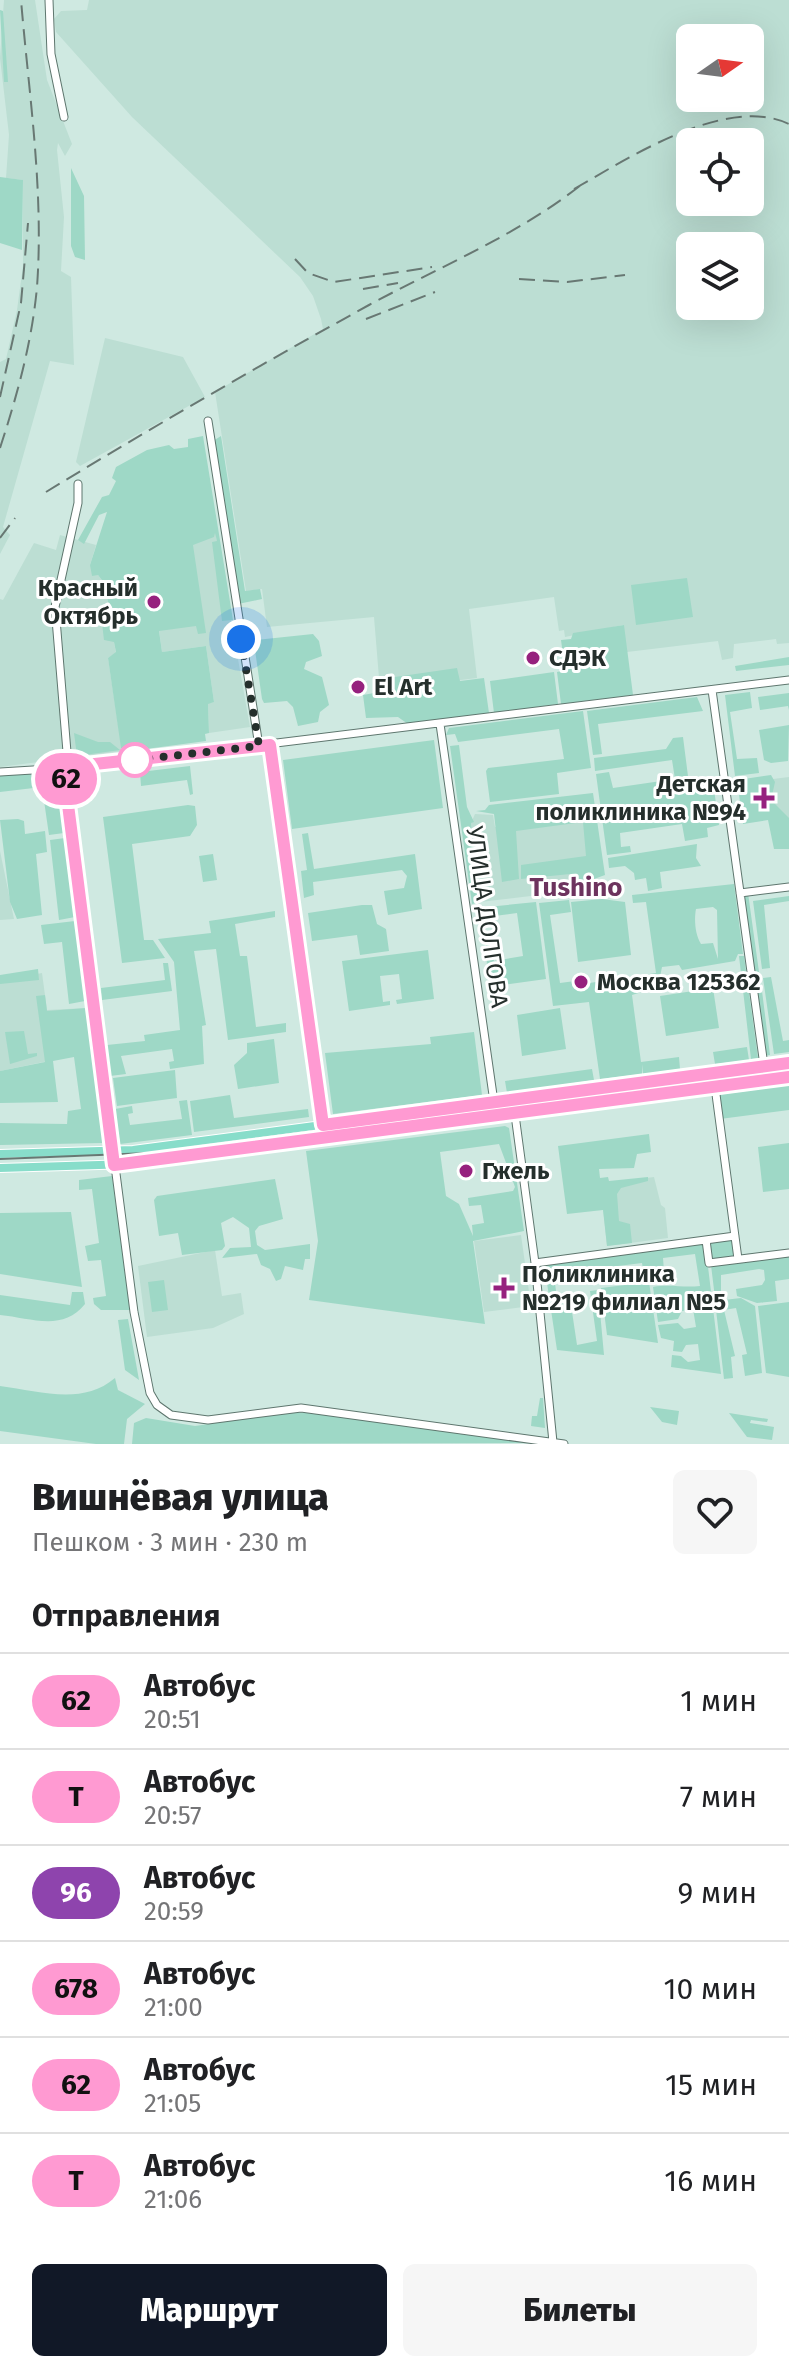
<!DOCTYPE html>
<html lang="ru">
<meta charset="utf-8">
<style>
:root{--surface:#fff;--page:#f6f6f6;--text:#202124;--muted:#757577;--line:#e0e0e0;--accent:#111827}
body{margin:0;font-family:"Fira Sans",sans-serif;background:var(--page);color:var(--text);height:100vh;display:flex;flex-direction:column;font-size:30px;white-space:nowrap}
*{box-sizing:border-box;margin:0}
p{font-size:26px;color:var(--muted)}
.icon{flex:none;width:44px;height:44px;fill:none;stroke:currentColor;stroke-width:2;stroke-linecap:round;stroke-linejoin:round}
.map{position:relative;height:1444px;overflow:hidden}
.details{display:flex;flex-direction:column;background:var(--surface);flex:1}
.details>*{flex:none}
.badge{padding:0 16px;border-radius:26px;font-size:28px;line-height:52px}
.needle{width:52px;rotate:76deg}
.buttons{position:absolute;left:676px;top:24px;display:grid;gap:16px}
.buttons a{display:grid;place-items:center;width:88px;height:88px;border-radius:12px;background:var(--surface);box-shadow:0 8px 32px #0002;font-size:40px}
.you{position:absolute;width:40px;height:40px;margin:-20px;border:6px solid #fff;border-radius:50%;background:#1a73e8;box-shadow:0 0 0 12px #1a73e833}
.map>.badge{position:absolute;translate:-50% -50%;box-shadow:0 0 0 4px #fff}
h2{padding:0 32px;font-size:30px;line-height:72px}
.round{display:grid;place-items:center;flex:none;width:84px;height:84px;border-radius:12px;background:var(--page)}
.headline{display:flex;align-items:center;justify-content:space-between;height:136px;padding:0 32px}
h1{font-size:38px;font-weight:800;line-height:60px}
.cta{display:flex;gap:16px;margin-top:auto;padding:16px 32px}
.cta a{flex:1;height:92px;border-radius:12px;background:var(--accent);color:#fff;font-size:32px;font-weight:800;line-height:92px;text-align:center}
.cta a+a{background:var(--page);color:var(--text)}
ul{padding:0;list-style:none}
li{display:flex;align-items:center;gap:24px;height:96px;padding:0 32px;border-top:2px solid var(--line)}
li div{flex:1}
li b{display:block;font-size:30px}
li em{font-style:normal}
li .badge{min-width:88px;font-weight:700;text-align:center}
.map>svg:first-child{display:block}
.built{fill:#bcded3;fill-rule:evenodd}
.green{fill:#9ed8c6;fill-rule:evenodd}
.lines{fill:none;stroke-linecap:round;stroke-linejoin:round}
.minor-casing{stroke:#5e766e;stroke-width:9}
.major-casing{stroke:#fff;stroke-width:10}
.minor{stroke:#fff;stroke-width:7}
.major{stroke:#88ddca;stroke-width:8}
.tram{stroke:#687873;stroke-width:2}
.rail{stroke:#687873;stroke-width:2;stroke-dasharray:16 8;stroke-linecap:butt}
.line-casing{stroke:#fff;stroke-width:18}
.line{stroke:#ff9ad2;stroke-width:12}
.walk{stroke:#252f2c;stroke-width:8;stroke-dasharray:0 14.4}
.poi-dot{fill:#96217e;stroke:#fff;stroke-width:3}
.stop-dot{fill:#fff;stroke:#ff9ad2;stroke-width:4}
.labels{text-anchor:middle;stroke-width:6;stroke-linejoin:round;paint-order:stroke}
.poi-label{font-size:24px;font-weight:bold;fill:#252f2c;stroke:#fff;text-anchor:start}
.street-label{font-size:24px;fill:#252f2c;stroke:#fff}
.neighbourhood-label{font-size:26px;font-weight:bold;fill:#6d335e;stroke:#fff}
</style>
<div class="map">
<svg width="789" height="1444" viewBox="0 0 789 1444">
<rect width="100%" height="100%" fill="#cfe9e1"/>
<path class="built" d="M4 0H35L47 80 72 144 65 156 58 143 57 150 64 217 61 271 71 277 74 365 50 361 3 527 10 535 0 554V362L6 359 17 310 23 266V180L6 178 9 135 0 58Z
M89 0H789V643L777 644 776 639 734 644 733 658 722 660 718 641 627 652 623 625 565 637 564 630 559 631 554 597 469 609 477 678 380 690 374 617 267 627 262 589 246 591 215 392 323 329 321 319 313 296 300 277 132 117 56 32 54 19 61 11 87 10ZM690 38H750V98H690ZM690 142H750V202H690ZM690 246H750V306H690Z
M105 338 183 357 205 397 80 466 76 462Z
M215 529 250 727 209 733 208 703 214 702 206 646 162 652 159 630 203 624 190 533Z
M60 535 96 545 90 565 105 584 111 621 102 623 114 642 116 653 108 658 122 751 0 767V599L3 600 34 543 56 550Z
M789 777V830L778 832 765 780Z
M590 794 599 870 570 874 572 891 480 902 471 823 475 814 493 815 495 827H500Z
M0 851 14 919 0 920Z
M42 973 47 1010 87 1008 91 1040 53 1060 0 1071V981Z
M654 1177 661 1205 665 1208 668 1238 607 1246 600 1179 609 1183Z
M521 1235 531 1306 484 1312 474 1241Z
M215 1250 222 1296 241 1293 244 1314 213 1328 147 1337 138 1266Z"/>
<path class="green" d="M0 10 3 11 8 82H4Z
M71 168 84 196 85 260 75 257 71 246Z
M0 177 23 180 22 250 0 243Z
M203 436 233 620 222 621 212 542 217 541 215 533 214 537 193 545 206 633 198 634 196 626 159 631 162 652 206 646 214 702 208 704 209 733 205 734 206 741 131 751 121 748 108 658 116 652 114 642 104 640 102 623 111 621 105 584 98 575 92 576 90 565 107 512 99 515 84 544 78 540 102 497 109 495 116 481 112 478 116 467 147 450 169 445 174 449 188 447V439Z
M221 436 245 591 260 589 262 599 238 604 213 441Z
M687 578 693 617 636 625 631 585Z
M624 625 633 695 561 704 557 672 565 670 561 640 571 639 573 633Z
M313 634 319 641 322 656 306 662 304 669 322 677 329 705 320 712 318 722 298 726 293 707 287 701 264 703 262 699 254 643 256 640Z
M789 657V665L736 671 735 666Z
M457 668 460 681 484 678 489 713 408 724 398 717 366 718 363 695 374 693V680Z
M554 672 558 704 494 713 490 681Z
M750 692 752 708 730 712 737 759 757 758 759 773 735 776 725 695Z
M789 693V710L788 706 760 710 758 697Z
M697 697 703 711 598 724 602 754 593 755 587 711Z
M583 711 591 768 557 773 559 794 490 802 486 771 488 768 564 759 559 729 458 742 455 734 446 735 449 728Z
M789 725 788 761 771 763 764 760 759 730Z
M74 733 98 742H110L120 750 77 756Z
M683 737 689 784 713 782 719 825 707 828 708 837 685 841 682 824 620 833 621 847 630 846 631 852 607 855 596 774 609 772 613 788 675 779 672 760 595 771 594 758 666 749 673 738Z
M434 740 443 808 292 829 283 760Z
M459 745 467 807 474 822 471 823 480 902 472 904 450 746Z
M190 766 193 794 190 795 187 780 141 786 140 772Z
M45 771 56 774 64 833 49 835 42 787 0 792V775Z
M771 775 775 782 771 800 789 818V849H774L768 820 743 824 737 780Z
M593 793 605 875 583 883V890L572 891 570 874 521 879V865L586 856 583 822 516 831 519 879 502 882 494 814 476 811 485 810 489 805Z
M188 805 195 806 197 825 190 836 132 844 144 940H153L165 958 122 963 103 817Z
M18 819 24 821 25 834 45 831 47 852 36 854 42 915 17 919 10 902 0 820Z
M308 833 314 869 415 854 422 909 388 915 384 891 404 888 407 876 402 870 313 882 314 895 304 898 301 871 307 870 302 834Z
M65 838 75 917 59 920 50 840Z
M697 844 696 858 701 866 660 872 662 888 648 891 646 878 635 880 634 873 625 866 609 868 608 858Z
M213 854 217 880 203 882 199 856Z
M734 884 743 954H738L735 961 682 970 679 965 662 967 658 987 632 995 641 1062 679 1057 680 1069 643 1074 642 1064V1074L600 1079 589 1002 553 1006 539 903 569 900 571 912 550 915 560 983 575 981 576 985 656 973 646 902 633 903 632 895ZM713 907 717 910 718 959 713 943 701 944C695 935 694 919 696 909Z
M748 893 759 972 752 973 741 894Z
M789 896V901L764 905 770 968 762 969 753 901Z
M602 899 625 902 631 955 578 962 571 902Z
M536 902 546 979 488 987 486 945 491 944 494 961 523 956 517 913 479 918 477 908Z
M362 905H372L377 924 386 929 389 951 360 955 357 935 312 941 308 913Z
M275 911V917L235 924 240 956H247L256 1027 286 1023V1032L228 1040 216 949 194 951 206 1025 202 1026 204 1064 170 1069 169 1062 174 1061 172 1049 121 1056 126 1074 110 1076 107 1045 145 1041 144 1035 180 1030 174 962 158 939 211 933 209 921Z
M75 921 85 1001 69 1004 62 942 44 944 41 925Z
M428 950 434 999 397 1004 396 1000 402 999 399 974 380 976 383 1002 390 1001V1005L349 1011 342 961Z
M739 956H744L758 1058 751 1059Z
M163 963H168L172 991 102 1000 101 988 165 980Z
M38 969 39 980 0 984V975Z
M760 975 770 1055 763 1056 752 976Z
M771 977 783 1041 789 1040V1052L774 1054 763 978Z
M713 988 719 1028 666 1036 660 996Z
M45 995 47 1011 87 1008 103 1143 0 1145V1123L67 1124 68 1111 81 1109 74 1057 53 1061 58 1102 0 1103V1071L45 1062 36 996Z
M560 1008 566 1049 522 1056 517 1015Z
M24 1031 28 1054 37 1053V1056L10 1064 5 1032Z
M474 1032 482 1095 333 1114 325 1053 431 1044 430 1037Z
M274 1039 279 1083 238 1089 234 1065 247 1053V1043Z
M747 1047 749 1060 715 1064 713 1052Z
M592 1069 594 1080 507 1093 505 1081Z
M175 1070 177 1098 117 1106 113 1078Z
M789 1085V1110L720 1119 717 1095Z
M230 1095 234 1118 308 1109 309 1117 194 1132 190 1101Z
M187 1100 192 1135 120 1144 115 1109 132 1106 133 1113 128 1114 130 1125 182 1119 179 1101Z
M505 1126 509 1128 524 1231 473 1241 485 1324 309 1300 318 1241 306 1151ZM499 1144 515 1187 513 1191 468 1198 469 1206 481 1205 484 1223 472 1225 473 1236 459 1204 446 1196 440 1152Z
M649 1134 651 1152 637 1154 634 1168 599 1169 600 1178 608 1177 609 1181 648 1177V1181L621 1188 617 1194 619 1221 630 1224 632 1243 607 1246 603 1210 567 1214 558 1146Z
M789 1143V1189L763 1192 758 1147Z
M112 1176 130 1310H101L94 1304 93 1298 106 1296 101 1260 88 1261 85 1246 99 1243 92 1189 79 1190V1180Z
M275 1179 283 1219 259 1226 255 1231 257 1245 265 1250 310 1244V1259H305L303 1270 285 1266 281 1279 276 1281 270 1269 261 1265 257 1254 222 1258 230 1248 251 1247 249 1228 233 1217 221 1223 225 1246 222 1250 182 1255 178 1233 159 1236 154 1200 157 1196Z
M71 1212 82 1287 0 1274V1213Z
M734 1237 737 1258 711 1261 708 1241Z
M705 1242 721 1374 671 1367 672 1355 681 1356 688 1362 700 1360 698 1344 686 1345 682 1352 673 1351 674 1341 661 1338 658 1325 678 1323 684 1329 696 1327 693 1309 682 1311 678 1319 658 1322 653 1287C670 1284 683 1288 700 1286L695 1254 663 1258 664 1271 644 1275 642 1263 610 1267 611 1280 589 1283 587 1270 554 1275 558 1307 571 1305 577 1345 597 1341 590 1291 598 1290 604 1355 557 1350 544 1263Z
M789 1255V1279L775 1281 777 1301 757 1303 737 1296 736 1289 762 1285 765 1280 764 1270 759 1269 721 1275V1298H715L711 1265Z
M164 1280 168 1310 152 1312 148 1282Z
M649 1282 658 1343 607 1335 601 1288Z
M72 1292H83L85 1304C63 1332 31 1318 0 1315V1295L70 1305Z
M741 1298 755 1306 762 1373 745 1376 742 1355 747 1354 736 1308 724 1310 735 1356 731 1357 733 1378 724 1379 715 1301Z
M789 1302V1377L766 1373 758 1306Z
M128 1319 139 1380 125 1370 118 1320Z
M115 1378 118 1390 145 1404 127 1419 124 1444H96L0 1431V1386C40 1391 82 1406 115 1378Z
M540 1398H543L545 1428 531 1426 532 1416H537Z
M650 1407 679 1411 677 1425 662 1422Z
M293 1412 322 1414 525 1443 132 1444 134 1423 146 1418 195 1426Z
M729 1413 768 1419 767 1422 751 1420 750 1423 774 1427 772 1440 747 1437Z"/>
<g class="lines">
<defs>
<path id="minor" d="M49 0 51 54 64 117
M208 421 259 746
M78 484V503L55 607 67 752 66 789 134 1312 150 1393 157 1405 171 1415 208 1420 301 1408 564 1444
M712 690 766 1080
M440 724 496 1116
M270 745 325 1139
M0 772 82 767 789 680
M740 893 789 887
M715 1087 738 1259
M513 1100 535 1263 553 1442
M706 1240 709 1263 789 1253
M535 1263 735 1236"/>
<path id="major" d="M0 1154 133 1150 789 1063
M0 1168 132 1164 789 1077"/>
</defs>
<use href="#minor" class="minor-casing"/>
<use href="#major" class="major-casing"/>
<use href="#minor" class="minor"/>
<use href="#major" class="major"/>
<path class="tram" d="M0 1159 149 1153 789 1069"/>
<path class="rail" d="M574 189C627 159 726 94 789 124
M295 259 308 273 334 282 432 267
M519 279 567 282 625 275
M363 289 398 283
M366 319 435 292
M0 397 21 303 28 223
M0 448C17 396 32 342 37 287 44 191 29 95 21 0
M46 492C151 428 260 365 369 305 441 266 516 236 581 185
M0 538 15 518"/>
</g>
<g class="lines">
<defs>
<path id="line" d="M789 1063 323 1125 270 745 67 767 66 789 114 1165 789 1077"/>
</defs>
<use href="#line" class="line-casing"/>
<use href="#line" class="line"/>
<path class="walk" d="M135 760 259 746 241 639"/>
</g>
<g class="poi-dot">
<circle cx="154" cy="602" r="8"/>
<circle cx="533" cy="658" r="8"/>
<circle cx="358" cy="687" r="8"/>
<path d="M760 786h8v8h8v8h-8v8h-8v-8h-8v-8h8z"/>
<circle cx="581" cy="982" r="8"/>
<circle cx="466" cy="1171" r="8"/>
<path d="M500 1276h8v8h8v8h-8v8h-8v-8h-8v-8h8z"/>
</g>
<circle class="stop-dot" cx="135" cy="760" r="16"/>
<g class="labels">
<g class="poi-label">
<text x="138" y="596" text-anchor="end">Красный<tspan x="138" dy="28">Октябрь</tspan></text>
<text x="549" y="666">СДЭК</text>
<text x="374" y="695">El Art</text>
<text x="746" y="792" text-anchor="end">Детская<tspan x="746" dy="28">поликлиника №94</tspan></text>
<text x="597" y="990">Москва 125362</text>
<text x="482" y="1179">Гжель</text>
<text x="522" y="1282">Поликлиника<tspan x="522" dy="28">№219 филиал №5</tspan></text>
</g>
<g class="street-label">
<text transform="translate(487 917) rotate(82)" y="8">УЛИЦА ДОЛГОВА</text>
</g>
<g class="neighbourhood-label">
<text x="576" y="896">Tushino</text>
</g>
</g>
</svg>
<div class="buttons">
<a><svg class="needle" viewBox="-14 -14 28 28"><path d="M0-13l5 13h-10z" fill="#e53935"/><path d="M0 13l5-13h-10z" fill="#757577"/></svg></a>
<a><svg class="icon" aria-label="locate" viewBox="0 0 24 24"><circle cx="12" cy="12" r="6"/><path d="M12 2v4M12 18v4M2 12h4M18 12h4"/></svg></a>
<a><svg class="icon" aria-label="layers" viewBox="0 0 24 24"><path d="M12 4l9 5-9 5-9-5zM3 14l9 5 9-5"/></svg></a>
</div>
<div class="you" style="left:241px;top:639px"></div>
<b class="badge" style="left:66px;top:779px;background:#ff9ad2;color:#111">62</b>
</div>
<section class="details">
<div class="headline"><div><h1>Вишнёвая улица</h1><p>Пешком · 3 мин · 230 m</p></div><a class="round"><svg class="icon" aria-label="heart" viewBox="0 0 24 24"><path d="M12 20l-8-8c-3-5 5-10 8-4 3-6 11-1 8 4z"/></svg></a></div>
<h2>Отправления</h2>
<ul>
<li><span class="badge" style="background:#ff9ad2;color:#111">62</span><div><b>Автобус</b><p>20:51</p></div><em>1 мин</em></li>
<li><span class="badge" style="background:#ff9ad2;color:#111">Т</span><div><b>Автобус</b><p>20:57</p></div><em>7 мин</em></li>
<li><span class="badge" style="background:#8e44ad;color:#fff">96</span><div><b>Автобус</b><p>20:59</p></div><em>9 мин</em></li>
<li><span class="badge" style="background:#ff9ad2;color:#111">678</span><div><b>Автобус</b><p>21:00</p></div><em>10 мин</em></li>
<li><span class="badge" style="background:#ff9ad2;color:#111">62</span><div><b>Автобус</b><p>21:05</p></div><em>15 мин</em></li>
<li><span class="badge" style="background:#ff9ad2;color:#111">Т</span><div><b>Автобус</b><p>21:06</p></div><em>16 мин</em></li>
</ul>
<div class="cta"><a>Маршрут</a><a>Билеты</a></div>
</section>
